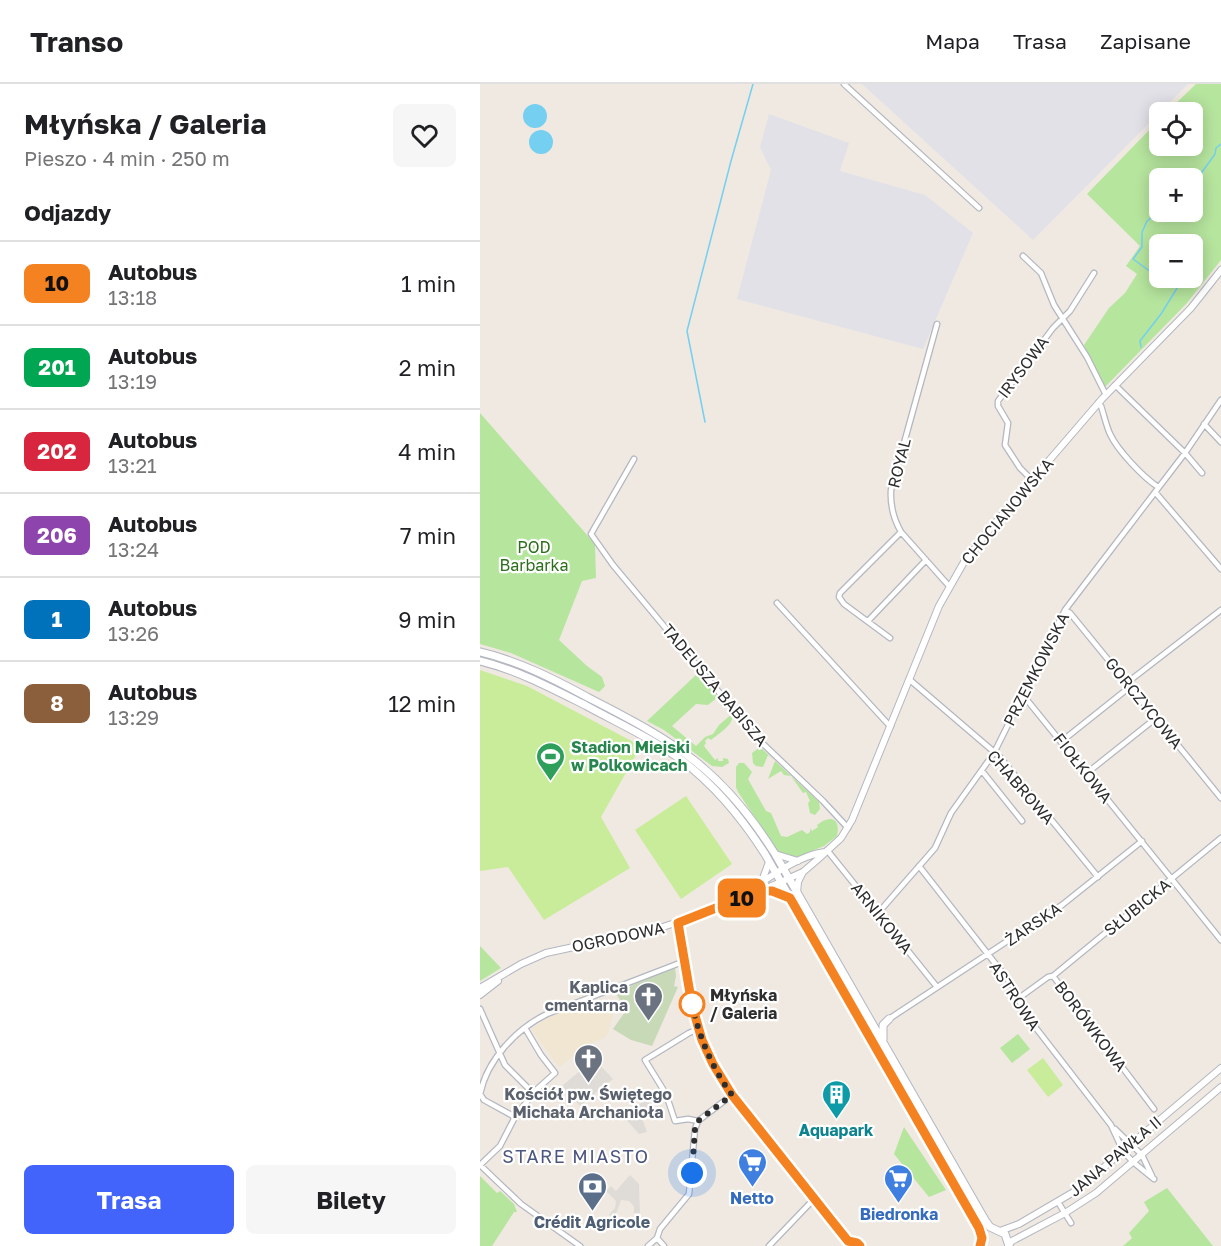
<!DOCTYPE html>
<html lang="pl">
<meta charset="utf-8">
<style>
:root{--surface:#fff;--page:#f6f6f6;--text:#202124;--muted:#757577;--line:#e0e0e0;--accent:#4264fb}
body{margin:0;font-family:"Golos Text",sans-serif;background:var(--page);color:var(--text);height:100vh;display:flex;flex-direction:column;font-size:22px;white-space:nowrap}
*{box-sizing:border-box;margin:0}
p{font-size:20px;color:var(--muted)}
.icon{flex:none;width:33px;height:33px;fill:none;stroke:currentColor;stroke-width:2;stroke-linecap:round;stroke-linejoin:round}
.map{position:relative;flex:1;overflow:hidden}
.side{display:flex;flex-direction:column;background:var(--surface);width:480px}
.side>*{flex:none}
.badge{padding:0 12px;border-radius:9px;font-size:21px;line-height:39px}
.tools{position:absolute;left:669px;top:18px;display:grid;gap:12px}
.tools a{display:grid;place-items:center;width:54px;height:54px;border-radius:9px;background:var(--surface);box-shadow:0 3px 15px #0003;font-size:30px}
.you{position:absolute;width:30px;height:30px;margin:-15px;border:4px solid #fff;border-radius:50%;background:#1a73e8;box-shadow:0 0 0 9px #1a73e833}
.map>.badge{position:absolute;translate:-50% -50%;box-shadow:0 0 0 3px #fff}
h2{padding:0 24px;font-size:22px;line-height:54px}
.round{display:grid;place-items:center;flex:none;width:63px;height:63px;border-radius:9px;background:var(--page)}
.headline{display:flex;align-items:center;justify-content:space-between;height:102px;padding:0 24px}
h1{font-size:28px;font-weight:700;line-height:45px}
.action{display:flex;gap:12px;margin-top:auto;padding:12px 24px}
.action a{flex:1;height:69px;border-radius:9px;background:var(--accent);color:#fff;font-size:24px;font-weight:700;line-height:69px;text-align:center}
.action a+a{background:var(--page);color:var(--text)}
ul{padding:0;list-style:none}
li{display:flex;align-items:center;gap:18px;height:84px;padding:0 24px;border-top:2px solid var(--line)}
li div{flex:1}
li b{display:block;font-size:22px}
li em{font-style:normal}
li .badge{min-width:66px;font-weight:700;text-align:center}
header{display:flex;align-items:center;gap:36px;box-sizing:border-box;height:84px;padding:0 30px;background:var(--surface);border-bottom:2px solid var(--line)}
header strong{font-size:28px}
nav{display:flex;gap:33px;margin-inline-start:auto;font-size:21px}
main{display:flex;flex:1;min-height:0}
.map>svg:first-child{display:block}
.industrial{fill:#e3e1e8}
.education{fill:#f0e6d1}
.green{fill:#b6e59e;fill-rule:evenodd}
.cemetery{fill:#c8d9b8}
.pitch{fill:#c9ec9a}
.plaza{fill:#dfdcd8}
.water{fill:#75cff0}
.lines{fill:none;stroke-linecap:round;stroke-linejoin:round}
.stream{stroke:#75cff0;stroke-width:1.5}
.minor-casing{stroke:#b4b7c1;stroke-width:7}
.tertiary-casing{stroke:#b4b7c1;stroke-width:8}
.secondary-casing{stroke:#b4b7c1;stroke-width:9}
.minor{stroke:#fff;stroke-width:4.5}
.tertiary{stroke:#fff;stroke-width:6}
.secondary{stroke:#fff;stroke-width:7}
.line-casing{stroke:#fff;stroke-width:14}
.line{stroke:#f58220;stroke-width:9}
.walk{stroke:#2e2e2e;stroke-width:6;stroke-dasharray:0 10.8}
.stop-dot{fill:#fff;stroke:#f58220;stroke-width:3}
.labels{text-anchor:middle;stroke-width:4.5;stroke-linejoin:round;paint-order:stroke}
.street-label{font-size:16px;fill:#2e2e2e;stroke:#fff}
.park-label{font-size:16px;fill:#2c6e1b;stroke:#fff}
.leisure-label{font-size:16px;font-weight:bold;fill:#27864d;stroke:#fff;text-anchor:start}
.worship-label{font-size:16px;font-weight:bold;fill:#5b616d;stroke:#fff;text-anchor:end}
.stop-label{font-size:16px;font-weight:bold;fill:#2e2e2e;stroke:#fff;text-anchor:start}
.culture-label{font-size:16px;font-weight:bold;fill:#0d838f;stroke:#fff}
.shop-label{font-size:16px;font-weight:bold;fill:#366cbe;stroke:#fff}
.service-label{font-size:16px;font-weight:bold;fill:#4e5e75;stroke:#fff}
.neighbourhood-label{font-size:18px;letter-spacing:1.5px;fill:#4d5680;stroke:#fff}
</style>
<header>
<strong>Transo</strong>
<nav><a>Mapa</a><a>Trasa</a><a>Zapisane</a></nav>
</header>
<main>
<section class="side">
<div class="headline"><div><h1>Młyńska / Galeria</h1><p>Pieszo · 4 min · 250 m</p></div><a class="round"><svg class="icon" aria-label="heart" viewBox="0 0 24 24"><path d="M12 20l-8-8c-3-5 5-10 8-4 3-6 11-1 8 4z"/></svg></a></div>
<h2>Odjazdy</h2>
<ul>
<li><span class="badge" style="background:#f58220;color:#111">10</span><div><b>Autobus</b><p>13:18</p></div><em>1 min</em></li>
<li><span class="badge" style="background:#00a651;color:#fff">201</span><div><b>Autobus</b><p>13:19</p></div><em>2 min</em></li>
<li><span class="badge" style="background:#d7263d;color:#fff">202</span><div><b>Autobus</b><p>13:21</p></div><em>4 min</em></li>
<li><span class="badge" style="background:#8e44ad;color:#fff">206</span><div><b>Autobus</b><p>13:24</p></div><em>7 min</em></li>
<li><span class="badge" style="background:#0072bc;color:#fff">1</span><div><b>Autobus</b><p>13:26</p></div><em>9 min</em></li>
<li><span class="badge" style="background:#8b5e3c;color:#fff">8</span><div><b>Autobus</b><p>13:29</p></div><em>12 min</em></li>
</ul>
<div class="action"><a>Trasa</a><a>Bilety</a></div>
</section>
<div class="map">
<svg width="741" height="1162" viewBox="0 0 741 1162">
<rect width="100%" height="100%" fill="#efe9e1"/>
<path class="industrial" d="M382 0H708L553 156Z
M289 30 369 59 360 87 445 111 493 149 443 265 257 215 291 86 280 63Z"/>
<path class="education" d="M133 914V930L128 949 124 954 107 961 79 983 51 945 72 931 84 928 104 925Z"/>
<path class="green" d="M716 0H741V176L707 219 625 303 604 261 629 224 645 209 657 190 646 182 660 162 607 110 679 36 680 62H712V28H687ZM680 94H712V128H680ZM680 160H712V194H680Z
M0 329 115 460 116 494 102 497 79 556 107 582 122 593 125 602 119 608 31 569 0 560Z
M218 589 238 613 228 621 216 620 192 642 216 662 225 653 233 650 239 641 253 629C254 641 239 649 231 656L228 654 225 657 226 659 224 662 235 676 238 674V677H243V674L248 675 249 679 242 683 232 682 184 646 167 637Z
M280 663 339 718 340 725 335 731 330 729 328 719 330 717 326 708 323 709 311 692 304 691 301 687 288 695 295 677 288 671 283 683 276 682 273 679 272 669Z
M259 679H264L272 688 268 695 286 727 291 729 301 752 307 753 322 746 327 750 330 748V744L332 747 338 743 337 741C350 730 361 734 357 752L344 762 317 773 302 770 296 765 258 708 256 703V683Z
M0 862 21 884 0 897Z
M538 950 550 965 532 979 520 964Z
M424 1043 466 1106 449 1113 414 1070Z
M0 1092 17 1109 20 1107 34 1120 37 1128H34L12 1162H0Z
M687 1104 733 1162H643L652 1154 649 1149 669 1127 664 1118Z"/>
<path class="cemetery" d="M195 884 196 892 194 902 198 903 172 962 151 956 133 945 147 925 135 909 177 890Z"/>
<path class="pitch" d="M0 586 47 602 161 662 121 733 150 784 64 836 28 783 0 787Z
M206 712 252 780 201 815 155 746Z
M563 974 583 1001 568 1013 547 986Z"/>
<path class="plaza" d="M114 975 133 995 100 1022 82 1002Z
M167 1014 174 1030 162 1034 167 1048 159 1050 144 1033Z
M150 1091 159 1100 160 1129H154V1122L149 1117 141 1116 135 1133 129 1131 135 1124 136 1117 126 1107 131 1102 136 1107Z"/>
<path class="water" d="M43 32a12 12 0 1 1 24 0a12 12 0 1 1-24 0Z
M49 58a12 12 0 1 1 24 0a12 12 0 1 1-24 0Z"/>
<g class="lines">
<path class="stream" d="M712 102 735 70 736 64 741 60
M661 263 660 257 681 230 699 201 692 198H685L653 175 662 163V148L667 137 676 130H693L695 128
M225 338 207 247 251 77 273 0"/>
<defs>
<path id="minor" d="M364 0 499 124
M543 172 561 189 574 221 607 273 626 311
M457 240 411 406C410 422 413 434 421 448L469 502
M635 301 705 369 722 389
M618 319 621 322C624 331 626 341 630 350 638 367 663 393 678 403
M724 340 741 358
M154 375 111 450 133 481 279 656 343 717 368 744
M552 396 540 384 525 361 528 339 518 322V317L573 244 590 227 614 189
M675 408 741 485
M297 519 408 640 411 642
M585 526 590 529 741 714
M388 537 446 476
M410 554 364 520 359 513 360 509 421 448
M430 596 520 673 618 793
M648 598 741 526
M543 611 741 856
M582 657 651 602
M502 687 542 737
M607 689 676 634
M347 766 457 903
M439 782 532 901 539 914 542 926 631 1041 643 1067 653 1078 674 1095
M399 828 455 764 471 729 514 669 585 526 705 369 741 316
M198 839C206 878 208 918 222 955 235 990 258 1019 280 1048 310 1087 341 1124 372 1162
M573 892 741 754
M539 914 568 893 573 892 674 1025
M0 925 25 981 53 1009
M409 935 582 821 662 757
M35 1033 4 1016 0 1010C7 976 36 945 67 930L205 877
M218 1037 208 1035 195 1037 186 1010 165 976 209 949 218 945
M635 1045 662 1071 672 1092
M0 1081 20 1062 35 1033 56 1006 75 989 61 971 45 944
M0 1081 41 1120 100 1162
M578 1118 591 1139
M177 1154 180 1145 209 1110 215 1045 218 1037 252 1011
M177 1154 184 1162
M168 1162 177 1154
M289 1162 334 1115"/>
<path id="tertiary" d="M295 770 318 777
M282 797 289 778
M283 807 297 809 310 814
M317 809 318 798 323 788
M266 810C286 795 319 771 345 768
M0 904 41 880 66 869 177 845 239 824 301 798 323 788 337 776 361 754 372 736 459 522 484 478 510 445 622 315 711 224 741 186
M0 911 18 897
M520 1147 539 1140 597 1106 741 984
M529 1161 532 1157 585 1129 616 1109 741 1003"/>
<path id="secondary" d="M0 568C39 577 74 595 109 614 195 658 242 685 295 770L505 1136 510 1143 525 1150 529 1162
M0 577C37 586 71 604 105 621 134 637 165 651 193 670 231 696 260 731 285 770L496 1139 502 1151 500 1162
M403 955V941L409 935"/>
</defs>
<use href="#minor" class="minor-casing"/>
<use href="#tertiary" class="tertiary-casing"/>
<use href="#secondary" class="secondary-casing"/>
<use href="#minor" class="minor"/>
<use href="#tertiary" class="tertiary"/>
<use href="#secondary" class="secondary"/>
</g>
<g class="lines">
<defs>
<path id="line" d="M380 1162 377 1159 368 1157 352 1137 252 1011 233 980 222 956 212 921 198 839 279 807H292L310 814 499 1144 502 1154 500 1162"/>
</defs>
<use href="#line" class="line-casing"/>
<use href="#line" class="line"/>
<path class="walk" d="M212 1089 215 1045 218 1037 252 1011C232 984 219 953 212 920"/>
</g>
<defs>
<symbol id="stadium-pin" viewBox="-11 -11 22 30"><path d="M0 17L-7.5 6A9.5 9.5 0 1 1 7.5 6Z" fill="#2e9e5b" stroke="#fff"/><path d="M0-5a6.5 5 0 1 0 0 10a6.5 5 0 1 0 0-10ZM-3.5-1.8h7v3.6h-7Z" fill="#fff"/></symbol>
<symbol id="church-pin" viewBox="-11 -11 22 30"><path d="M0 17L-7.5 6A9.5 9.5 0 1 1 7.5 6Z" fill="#6b7280" stroke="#fff"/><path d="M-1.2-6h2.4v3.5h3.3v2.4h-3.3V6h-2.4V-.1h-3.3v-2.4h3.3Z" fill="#fff"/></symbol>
<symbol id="building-pin" viewBox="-11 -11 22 30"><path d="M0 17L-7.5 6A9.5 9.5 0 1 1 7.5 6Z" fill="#0f9aa8" stroke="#fff"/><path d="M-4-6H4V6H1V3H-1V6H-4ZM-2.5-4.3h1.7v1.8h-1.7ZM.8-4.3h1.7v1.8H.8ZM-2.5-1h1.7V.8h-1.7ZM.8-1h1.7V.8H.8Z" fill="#fff"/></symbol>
<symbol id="supermarket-pin" viewBox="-11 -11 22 30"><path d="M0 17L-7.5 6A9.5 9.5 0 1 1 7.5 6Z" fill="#3f7fe0" stroke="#fff"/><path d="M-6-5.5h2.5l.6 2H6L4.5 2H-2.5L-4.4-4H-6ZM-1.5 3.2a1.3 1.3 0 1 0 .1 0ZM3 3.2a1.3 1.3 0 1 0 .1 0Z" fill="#fff"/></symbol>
<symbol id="bank-pin" viewBox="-11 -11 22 30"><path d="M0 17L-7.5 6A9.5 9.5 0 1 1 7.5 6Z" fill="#5c6f8a" stroke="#fff"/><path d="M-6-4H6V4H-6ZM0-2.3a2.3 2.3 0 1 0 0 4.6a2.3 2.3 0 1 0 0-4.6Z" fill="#fff"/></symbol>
</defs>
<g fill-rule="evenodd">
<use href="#stadium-pin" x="54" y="656" width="33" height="45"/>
<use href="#church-pin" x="152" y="896" width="33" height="45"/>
<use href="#church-pin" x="92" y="958" width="33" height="45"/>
<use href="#building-pin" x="340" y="994" width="33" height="45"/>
<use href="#supermarket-pin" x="256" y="1062" width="33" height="45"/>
<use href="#supermarket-pin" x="402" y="1078" width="33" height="45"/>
<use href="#bank-pin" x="96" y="1086" width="33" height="45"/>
</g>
<circle class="stop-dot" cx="212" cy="920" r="12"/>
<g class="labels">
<g class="street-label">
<text transform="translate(543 283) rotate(-53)" y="6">IRYSOWA</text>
<text transform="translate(419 379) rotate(-76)" y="6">ROYAL</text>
<text transform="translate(527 427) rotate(-50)" y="6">CHOCIANOWSKA</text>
<text transform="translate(556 585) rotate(-63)" y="6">PRZEMKOWSKA</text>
<text transform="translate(235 601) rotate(50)" y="6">TADEUSZA BABISZA</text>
<text transform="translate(664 619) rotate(51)" y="6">GORCZYCOWA</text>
<text transform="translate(603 684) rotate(52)" y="6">FIOŁKOWA</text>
<text transform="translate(541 703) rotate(49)" y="6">CHABROWA</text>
<text transform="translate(657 823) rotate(-39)" y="6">SŁUBICKA</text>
<text transform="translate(402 834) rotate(51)" y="6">ARNIKOWA</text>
<text transform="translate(553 840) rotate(-34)" y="6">ŻARSKA</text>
<text transform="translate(138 853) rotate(-12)" y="6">OGRODOWA</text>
<text transform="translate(535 912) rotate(57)" y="6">ASTROWA</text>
<text transform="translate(611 942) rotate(53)" y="6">BORÓWKOWA</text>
<text transform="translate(635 1072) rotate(-40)" y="6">JANA PAWŁA II</text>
</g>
<g class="park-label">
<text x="54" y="469">POD<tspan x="54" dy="18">Barbarka</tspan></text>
</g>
<g class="leisure-label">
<text x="91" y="669">Stadion Miejski<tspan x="91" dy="18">w Polkowicach</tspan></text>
</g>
<g class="worship-label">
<text x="148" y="909">Kaplica<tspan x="148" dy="18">cmentarna</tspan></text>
<text x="108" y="1016" text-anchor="middle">Kościół pw. Świętego<tspan x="108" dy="18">Michała Archanioła</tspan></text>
</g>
<g class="stop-label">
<text x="230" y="917">Młyńska<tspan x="230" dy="18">/ Galeria</tspan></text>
</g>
<g class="culture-label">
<text x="356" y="1052">Aquapark</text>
</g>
<g class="shop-label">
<text x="272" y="1120">Netto</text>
<text x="419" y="1136">Biedronka</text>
</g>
<g class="service-label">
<text x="112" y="1144">Crédit Agricole</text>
</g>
<g class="neighbourhood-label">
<text x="96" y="1079">STARE MIASTO</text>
</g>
</g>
</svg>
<div class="tools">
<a><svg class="icon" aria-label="locate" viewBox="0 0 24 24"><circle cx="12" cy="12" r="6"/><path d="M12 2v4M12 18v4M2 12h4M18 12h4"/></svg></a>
<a>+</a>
<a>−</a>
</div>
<div class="you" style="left:212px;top:1089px"></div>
<b class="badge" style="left:262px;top:814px;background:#f58220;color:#111">10</b>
</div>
</main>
